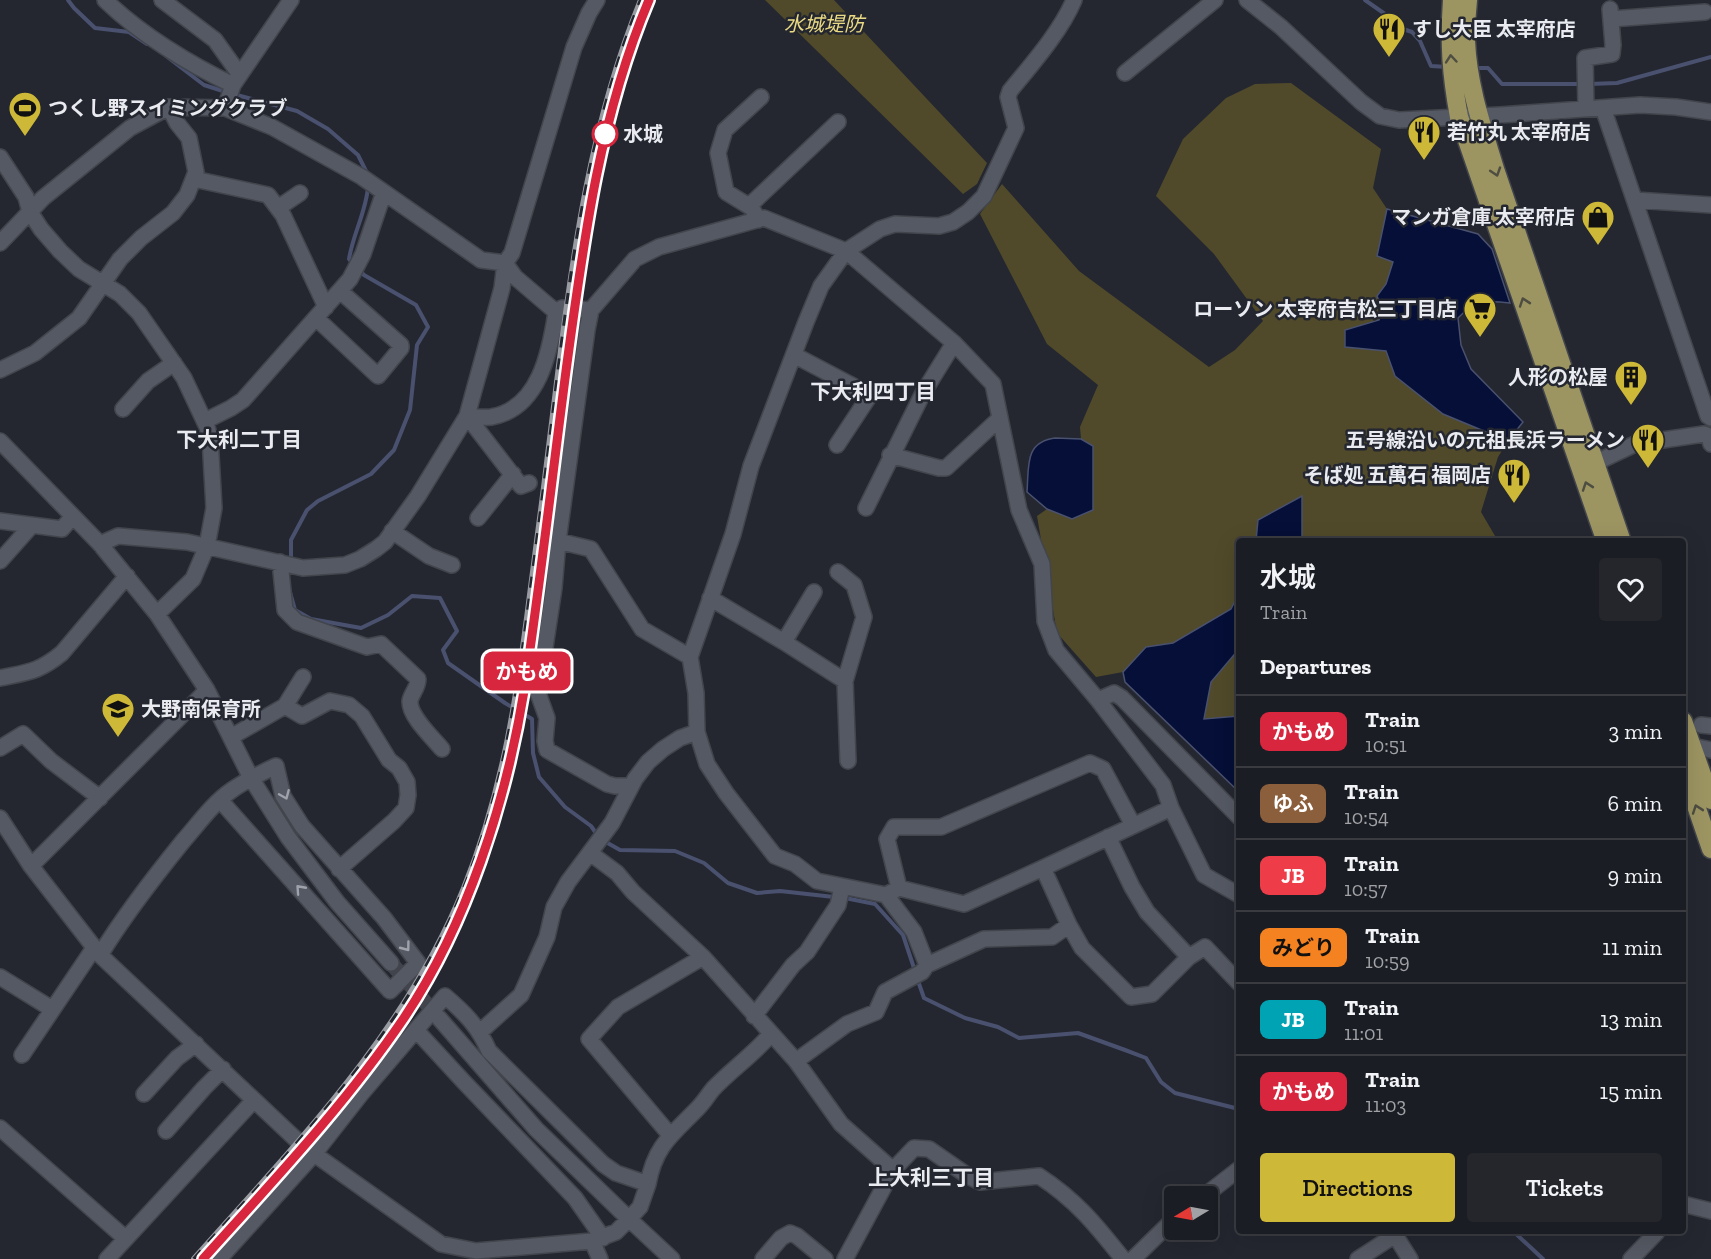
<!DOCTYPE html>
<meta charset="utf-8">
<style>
:root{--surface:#1b1d24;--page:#24262c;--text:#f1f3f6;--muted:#a0a2a6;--line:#393b41;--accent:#ceb837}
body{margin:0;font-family:"Zilla Slab","Noto Sans JP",serif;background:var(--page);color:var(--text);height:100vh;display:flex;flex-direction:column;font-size:22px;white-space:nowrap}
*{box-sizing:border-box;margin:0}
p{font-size:20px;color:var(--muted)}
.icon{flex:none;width:33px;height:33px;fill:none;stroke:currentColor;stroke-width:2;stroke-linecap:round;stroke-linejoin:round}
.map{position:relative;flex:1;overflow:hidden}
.details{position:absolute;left:1236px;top:538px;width:450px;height:696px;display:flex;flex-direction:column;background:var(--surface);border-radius:6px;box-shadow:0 6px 24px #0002,0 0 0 2px var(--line)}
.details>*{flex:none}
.badge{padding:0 12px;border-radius:9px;font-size:21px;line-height:39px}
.needle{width:39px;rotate:260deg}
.tools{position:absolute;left:1164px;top:1186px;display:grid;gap:12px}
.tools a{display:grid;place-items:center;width:54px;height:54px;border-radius:6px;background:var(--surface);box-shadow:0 6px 24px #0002,0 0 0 2px var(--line);font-size:30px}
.map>.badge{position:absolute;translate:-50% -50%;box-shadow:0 0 0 3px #fff}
h2{padding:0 24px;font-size:22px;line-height:54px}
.round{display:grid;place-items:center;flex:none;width:63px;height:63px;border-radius:6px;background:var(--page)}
.head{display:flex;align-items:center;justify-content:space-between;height:102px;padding:0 24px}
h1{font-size:28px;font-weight:600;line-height:45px}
.action{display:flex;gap:12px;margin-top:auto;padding:12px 24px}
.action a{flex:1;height:69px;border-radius:6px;background:var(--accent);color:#111;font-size:24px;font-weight:600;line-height:69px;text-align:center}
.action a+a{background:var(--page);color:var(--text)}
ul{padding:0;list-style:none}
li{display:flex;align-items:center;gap:18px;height:72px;padding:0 24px;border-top:2px solid var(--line)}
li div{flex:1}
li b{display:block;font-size:22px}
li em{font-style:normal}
li .badge{min-width:66px;font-weight:700;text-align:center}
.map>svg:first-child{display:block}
.green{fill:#504a2a}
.water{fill:#050f37;stroke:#49516f;stroke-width:1.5}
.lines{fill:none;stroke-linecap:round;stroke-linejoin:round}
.stream{stroke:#49516f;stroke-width:4}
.minor-tunnel{stroke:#42444d;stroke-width:15;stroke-dasharray:15 8;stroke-linecap:butt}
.minor-casing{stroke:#42454c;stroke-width:18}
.major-casing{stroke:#42454c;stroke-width:21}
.minor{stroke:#555963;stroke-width:15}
.major{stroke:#9c9461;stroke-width:18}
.rail-casing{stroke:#989ba2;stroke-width:6}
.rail{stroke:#242730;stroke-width:4;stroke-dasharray:11;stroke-linecap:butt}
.oneway{stroke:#4e4d41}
.oneway2{stroke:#9fa2aa}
.line-casing{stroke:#fff;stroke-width:14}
.line{stroke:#d7263d;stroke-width:9}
.stop-dot{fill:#fff;stroke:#d7263d;stroke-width:3}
.labels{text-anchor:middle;stroke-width:5;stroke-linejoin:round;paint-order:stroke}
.park-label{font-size:20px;font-style:italic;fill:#eada83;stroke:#242730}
.poi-label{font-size:20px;font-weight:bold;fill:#e9ebf1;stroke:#242730;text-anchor:end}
.stop-label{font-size:20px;font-weight:bold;fill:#e9ebf1;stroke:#242730;text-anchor:start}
.neighbourhood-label{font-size:21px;font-weight:bold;fill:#e9ebf1;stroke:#242730}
</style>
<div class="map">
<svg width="1711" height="1259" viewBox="0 0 1711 1259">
<rect width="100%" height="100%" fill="#242730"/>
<path class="green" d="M765 0H834L987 163 977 184 963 194Z
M1291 83 1381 149 1373 188 1387 209 1377 256 1393 262 1386 284 1377 296 1382 307 1379 320 1345 330 1386 351 1395 376 1443 414 1508 441 1498 457 1481 512 1498 541H1302V496L1258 520 1256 541 1239 542V593L1231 609 1173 643 1146 647 1123 672 1096 677 1057 633 1037 516 1047 509 1072 519 1093 510V446L1081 439 1080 427 1098 385 1047 344 980 214 1002 184 1079 271 1209 367 1235 350 1263 321 1214 254 1156 196 1183 139 1226 98 1255 84Z
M1239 649V716L1204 720 1211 682Z"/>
<path class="water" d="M1387 209 1478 234 1492 249 1510 303C1486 300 1475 300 1458 318L1461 345 1471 369 1523 422 1508 441 1443 414 1395 376 1386 351 1345 347V330L1379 320 1382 307 1377 296 1386 284 1393 262 1377 256Z
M1055 438 1081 439 1093 446V510L1072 519 1047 509 1027 492C1029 467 1024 442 1055 438Z
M1302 496V541H1256L1258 520Z
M1239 593V649L1211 682 1204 719 1239 716V792L1125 682 1123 672 1146 647 1173 643 1231 609Z"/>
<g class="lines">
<path class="stream" d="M68 0 74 8 95 28 129 32 147 44
M1365 0 1385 14 1397 27 1412 32 1420 41 1431 66 1448 67
M166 56 204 85 226 92
M1473 68H1488L1502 84H1582
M1589 84 1617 83 1711 57
M233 94 297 111 328 129 358 155 369 177
M354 265 349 259C353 234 366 212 368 187
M291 561V540L307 510 318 501 371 474 394 450 410 410 417 345 428 327 416 305 364 275 359 270
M290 592 295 610 311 619 361 628 388 615 412 596 440 598 457 631 443 650 448 663 505 703 532 719 533 753 539 777 565 807 591 826 598 836
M604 841 620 850 675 851 704 863 728 883 757 893 780 891 834 897
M845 898 875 904 903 935 915 971
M917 978 924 998 965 1018 998 1027 1019 1038 1078 1033 1125 1050 1146 1058 1161 1082 1175 1093 1239 1109
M1514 1232 1543 1259"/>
<path class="minor-tunnel" d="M391 963 439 1018"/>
<defs>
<path id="minor" d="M105 0C140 34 189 64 233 85
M162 0 215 40 240 75
M1247 0 1281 27 1361 102 1380 116 1399 120 1500 115 1640 105 1676 107 1711 112
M1611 19 1705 12
M1125 73 1215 0
M225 108 233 85 291 0
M1586 108 1585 58 1612 54 1613 45 1610 9
M1603 108 1708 416 1711 418
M0 157 26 197 30 212 41 229 60 251 79 269 120 294 139 313 184 378 207 427 210 438 214 508 207 546 193 579 157 614
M194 179 268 195 283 215 326 307
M1635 200 1711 205
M749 206 838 122
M278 208 300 193
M758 220 752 208 726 192 718 153 725 130 761 97
M0 243 43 198 130 128 169 107 225 108 272 127 362 177 481 260 505 263 515 277 556 312 562 308 591 310
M316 318 378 376 401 348V345L340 291
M794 355 870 395 837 445
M0 370 35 353 79 318 120 259 141 238 173 213 187 195 196 172 189 138 177 123 169 107
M123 409 148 381 174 363
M467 416C475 417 483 418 491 417 539 409 550 352 556 312
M467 416 521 486 529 483
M205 421 231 408 243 400 350 279 363 254 384 192
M0 441 100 544 157 614 207 690 251 778 288 837 337 902 391 963
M890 455 939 468H946L999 419
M1595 463 1635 444 1704 434 1709 436 1711 444
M866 508 923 393 954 343
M478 518 513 474
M0 521 62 529 73 516
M392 531 429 556 452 565
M558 541 554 588 538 693 547 718 545 741 547 750 607 784 615 786H631
M100 544 118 536 187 542 303 568 345 565 360 559 376 549 385 542 418 496 467 416 502 288 505 263 512 253 574 47 589 13 597 0
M0 561 32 525
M280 562 285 610 297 622 367 647 381 644 418 679C418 688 411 694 410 701 409 716 432 737 442 749
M838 572 854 585 864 617 845 681 848 761
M710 598 784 642 845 681
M784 642 814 592
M690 657 642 629 591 549 558 541 587 330 591 310 635 259 659 247 764 218 846 251 954 343 993 384 1019 510 1042 564 1045 621 1056 650 1098 700 1163 785 1171 808 1204 875 1239 895
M0 678C28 672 39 672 62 653L127 576
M1098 700 1114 693 1122 698 1239 817
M285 706 302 716 330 701 349 705 362 716 389 760 399 768 407 782 408 795 406 808 394 821 339 869
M1701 725 1711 726
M231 737 285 706 303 677
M1692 746 1711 750
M0 748 23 734 51 761 100 798
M0 818 31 866 100 955 303 1146 441 1244 476 1251 592 1241 616 1232 629 1219 672 1259
M1108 837 1132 887 1147 912 1189 957
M590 853 617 873 633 892 703 957 796 1061 841 1124 893 1170
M31 866 207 690
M899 888 964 904 1043 868
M886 895 817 881 795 864 775 856 726 793 707 764 697 732 696 693 690 657 733 534 751 466 806 322 821 286 846 251 880 229 895 224 939 226 953 222 968 212 984 196 1016 128 1008 97 1010 91C1032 64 1061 31 1074 0
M1069 925 1043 868 1171 808
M100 955C125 914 154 877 184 840 199 823 213 803 232 790 246 780 261 773 276 766L283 796 302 826 384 918 418 963 390 991 220 800
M927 965 914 932 886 895 899 888 887 839 894 827H941L1090 763 1103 769 1133 825
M0 977 52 1009
M754 1016 793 965 807 952 838 905 842 887
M416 1030 464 1082 575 1198 603 1238
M480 1032 521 995 547 937 554 907 568 882 612 823 635 779 648 762 663 749 680 738 697 732
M22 1055 94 948
M796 1061 847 1024 876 1012 885 992 922 972 927 965 984 939 1052 937 1069 925 1082 948 1131 997 1152 994 1189 957 1205 947 1239 983
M144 1094 177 1058 196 1044
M0 1128 125 1238
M166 1131 204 1088 223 1069
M670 1135 589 1039 618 1007 703 957
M648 1184C655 1145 673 1134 698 1108 704 1102 708 1095 713 1089 731 1070 753 1055 771 1034
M1203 1197 1239 1169
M1683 1204 1711 1211
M592 1241 600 1259
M107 1259 254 1100
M219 1259 314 1154 361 1094 445 996C465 1013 478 1026 489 1051L603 1164 616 1173 648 1184 640 1207 629 1219 536 1129 439 1018
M763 1259 781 1238 790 1233 797 1236 825 1259
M845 1259 893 1170 914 1148 929 1149 968 1176 980 1182 1039 1176C1076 1200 1096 1225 1123 1259
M1133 1259 1174 1219
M1358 1259 1395 1235 1410 1259
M1631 1259 1657 1232"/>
<path id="major" d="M1452 0C1449 43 1451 74 1459 117L1606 542
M1468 0C1467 14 1465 28 1466 41 1468 87 1483 129 1496 172L1622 542
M1683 721 1711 800
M1683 768 1711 849"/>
</defs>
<use href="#minor" class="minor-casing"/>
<use href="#major" class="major-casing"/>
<use href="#minor" class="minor"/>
<use href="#major" class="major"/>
<defs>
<path id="rail" d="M194 1259C295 1145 406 1033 464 888 504 790 518 691 531 587 540 519 549 450 557 382 573 252 591 122 641 0"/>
</defs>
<use href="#rail" class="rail-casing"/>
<use href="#rail" class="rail"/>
</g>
<defs><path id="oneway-chevron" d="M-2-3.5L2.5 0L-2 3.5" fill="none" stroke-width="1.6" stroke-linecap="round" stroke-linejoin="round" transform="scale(1.5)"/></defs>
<g class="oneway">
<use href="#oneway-chevron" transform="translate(1451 59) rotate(-95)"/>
<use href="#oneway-chevron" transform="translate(1496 172) rotate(72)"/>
<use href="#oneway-chevron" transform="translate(1524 302) rotate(-109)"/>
<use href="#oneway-chevron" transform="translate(1587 486) rotate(-109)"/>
<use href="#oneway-chevron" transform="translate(1697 809) rotate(-109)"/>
</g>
<g class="oneway2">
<use href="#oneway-chevron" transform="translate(285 795) rotate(67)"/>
<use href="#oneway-chevron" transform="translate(300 889) rotate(-132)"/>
<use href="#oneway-chevron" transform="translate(406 947) rotate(53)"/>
</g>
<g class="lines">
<defs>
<path id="line" d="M203 1259C273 1181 345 1105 404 1018 467 924 506 802 524 691 540 585 552 478 566 371 583 245 599 118 649 0"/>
</defs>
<use href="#line" class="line-casing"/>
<use href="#line" class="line"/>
</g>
<defs>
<symbol id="restaurant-pin" viewBox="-11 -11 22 30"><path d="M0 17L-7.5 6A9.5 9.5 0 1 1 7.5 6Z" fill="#ceb837" stroke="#242730"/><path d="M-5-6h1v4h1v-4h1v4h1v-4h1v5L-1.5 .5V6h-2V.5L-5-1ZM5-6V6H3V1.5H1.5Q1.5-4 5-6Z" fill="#111"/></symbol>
<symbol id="stadium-pin" viewBox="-11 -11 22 30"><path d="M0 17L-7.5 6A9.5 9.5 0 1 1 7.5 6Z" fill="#ceb837" stroke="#242730"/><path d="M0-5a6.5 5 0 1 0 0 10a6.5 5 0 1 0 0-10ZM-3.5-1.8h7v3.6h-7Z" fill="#111"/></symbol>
<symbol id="shop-pin" viewBox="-11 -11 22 30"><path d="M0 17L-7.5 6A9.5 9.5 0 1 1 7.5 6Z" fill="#ceb837" stroke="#242730"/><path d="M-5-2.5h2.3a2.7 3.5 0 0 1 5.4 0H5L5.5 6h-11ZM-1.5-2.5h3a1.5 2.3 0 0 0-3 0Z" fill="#111"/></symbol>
<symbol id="supermarket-pin" viewBox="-11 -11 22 30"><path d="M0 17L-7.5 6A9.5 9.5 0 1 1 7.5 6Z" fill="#ceb837" stroke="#242730"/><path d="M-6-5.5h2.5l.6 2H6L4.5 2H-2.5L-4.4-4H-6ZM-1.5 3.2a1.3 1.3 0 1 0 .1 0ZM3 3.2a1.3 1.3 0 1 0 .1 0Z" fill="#111"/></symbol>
<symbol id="building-pin" viewBox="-11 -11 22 30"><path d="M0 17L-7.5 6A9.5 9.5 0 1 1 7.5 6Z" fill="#ceb837" stroke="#242730"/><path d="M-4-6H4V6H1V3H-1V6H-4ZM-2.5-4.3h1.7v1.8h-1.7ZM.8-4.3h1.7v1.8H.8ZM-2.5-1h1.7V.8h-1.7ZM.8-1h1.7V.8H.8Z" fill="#111"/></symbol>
<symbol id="school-pin" viewBox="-11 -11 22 30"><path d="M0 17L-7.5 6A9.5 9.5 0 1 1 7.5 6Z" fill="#ceb837" stroke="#242730"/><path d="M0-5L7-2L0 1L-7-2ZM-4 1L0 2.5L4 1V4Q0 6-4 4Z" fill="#111"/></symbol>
</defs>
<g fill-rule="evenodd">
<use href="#restaurant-pin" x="1370" y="10" width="38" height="52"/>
<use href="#stadium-pin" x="6" y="89" width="38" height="52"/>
<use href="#restaurant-pin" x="1405" y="113" width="38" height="52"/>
<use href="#shop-pin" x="1579" y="198" width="38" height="52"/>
<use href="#supermarket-pin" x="1461" y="290" width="38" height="52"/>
<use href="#building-pin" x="1612" y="358" width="38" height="52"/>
<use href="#restaurant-pin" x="1629" y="421" width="38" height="52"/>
<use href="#restaurant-pin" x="1495" y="456" width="38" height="52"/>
<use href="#school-pin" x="99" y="690" width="38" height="52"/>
</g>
<circle class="stop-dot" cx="605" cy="134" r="12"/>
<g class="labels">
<g class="park-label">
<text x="824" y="31">水城堤防</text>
</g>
<g class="poi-label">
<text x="1412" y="36" text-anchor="start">すし大臣 太宰府店</text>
<text x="48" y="115" text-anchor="start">つくし野スイミングクラブ</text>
<text x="1447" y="139" text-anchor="start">若竹丸 太宰府店</text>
<text x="1575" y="224">マンガ倉庫 太宰府店</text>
<text x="1457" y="316">ローソン 太宰府吉松三丁目店</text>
<text x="1608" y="384">人形の松屋</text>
<text x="1625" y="447">五号線沿いの元祖長浜ラーメン</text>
<text x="1491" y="482">そば処 五萬石 福岡店</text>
<text x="141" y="716" text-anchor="start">大野南保育所</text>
</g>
<g class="stop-label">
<text x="623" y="141">水城</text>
</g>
<g class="neighbourhood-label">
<text x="873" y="399">下大利四丁目</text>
<text x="239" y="447">下大利二丁目</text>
<text x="931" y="1185">上大利三丁目</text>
</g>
</g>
</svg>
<div class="tools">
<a><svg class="needle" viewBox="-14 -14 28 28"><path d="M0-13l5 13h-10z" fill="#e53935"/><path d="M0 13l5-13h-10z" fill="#a0a2a6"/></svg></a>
</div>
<b class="badge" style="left:527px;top:671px;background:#d7263d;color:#fff">かもめ</b>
<section class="details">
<div class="head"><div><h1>水城</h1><p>Train</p></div><a class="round"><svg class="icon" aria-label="heart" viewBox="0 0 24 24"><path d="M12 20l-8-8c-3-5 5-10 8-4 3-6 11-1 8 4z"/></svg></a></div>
<h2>Departures</h2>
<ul>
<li><span class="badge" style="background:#d7263d;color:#fff">かもめ</span><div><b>Train</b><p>10:51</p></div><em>3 min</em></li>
<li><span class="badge" style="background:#8b5e3c;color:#fff">ゆふ</span><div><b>Train</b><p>10:54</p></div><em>6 min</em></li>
<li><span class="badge" style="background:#ee3d49;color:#fff">JB</span><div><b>Train</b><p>10:57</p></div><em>9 min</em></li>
<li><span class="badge" style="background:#f58220;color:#111">みどり</span><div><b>Train</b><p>10:59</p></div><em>11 min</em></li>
<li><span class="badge" style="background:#00a3b4;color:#fff">JB</span><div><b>Train</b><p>11:01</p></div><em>13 min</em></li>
<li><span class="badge" style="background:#d7263d;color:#fff">かもめ</span><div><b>Train</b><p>11:03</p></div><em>15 min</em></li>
</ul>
<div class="action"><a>Directions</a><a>Tickets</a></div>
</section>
</div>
